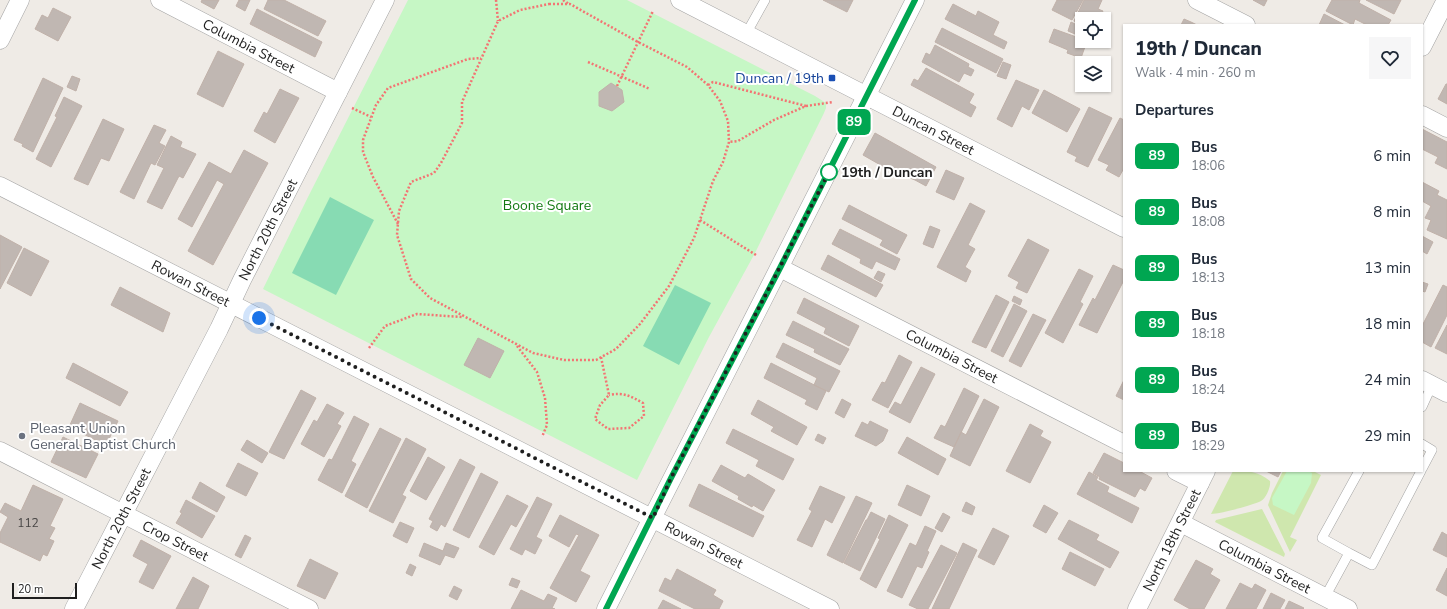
<!DOCTYPE html>
<meta charset="utf-8">
<style>
:root{--surface:#fff;--page:#f6f6f7;--text:#1f2937;--muted:#747a83}
body{margin:0;font-family:"Nunito Sans",sans-serif;background:var(--page);color:var(--text);height:100vh;display:flex;flex-direction:column;font-size:15px;white-space:nowrap}
*{box-sizing:border-box;margin:0}
p{font-size:13px;color:var(--muted)}
.icon{flex:none;width:22px;height:22px;fill:none;stroke:currentColor;stroke-width:2;stroke-linecap:round;stroke-linejoin:round}
.map{position:relative;flex:1;overflow:hidden}
.panel{position:absolute;left:1123px;top:24px;width:300px;height:448px;display:flex;flex-direction:column;background:var(--surface);border-radius:0px;box-shadow:0 1px 3px #0004}
.panel>*{flex:none}
.badge{padding:0 8px;border-radius:6px;font-size:14px;line-height:26px}
.fabs{position:absolute;left:1075px;top:12px;display:grid;gap:8px}
.fabs a{display:grid;place-items:center;width:36px;height:36px;border-radius:0px;background:var(--surface);box-shadow:0 1px 3px #0004;font-size:20px}
.scale{position:absolute;left:12px;bottom:10px;width:65px;box-sizing:border-box;padding-left:4px;border:2px solid #1f1f1f;border-top:0;font-size:11px;line-height:14px;white-space:nowrap;color:#1f1f1f;-webkit-text-stroke:3px #fff;paint-order:stroke}
.you{position:absolute;width:20px;height:20px;margin:-10px;border:3px solid #fff;border-radius:50%;background:#1a73e8;box-shadow:0 0 0 6px #1a73e833}
.map>.badge{position:absolute;translate:-50% -50%;box-shadow:0 0 0 2px #fff}
h2{padding:0 12px;font-size:15px;line-height:36px}
.round{display:grid;place-items:center;flex:none;width:42px;height:42px;border-radius:0px;background:var(--page)}
.overview{display:flex;align-items:center;justify-content:space-between;height:68px;padding:0 12px}
h1{font-size:19px;font-weight:800;line-height:30px}
ul{padding:0;list-style:none}
li{display:flex;align-items:center;gap:12px;height:56px;padding:0 12px}
li div{flex:1}
li b{display:block;font-size:15px}
li em{font-style:normal}
li .badge{min-width:44px;font-weight:700;text-align:center}
.map>svg:first-child{display:block}
.grass{fill:#cfe7ae}
.park{fill:#c6f7c5}
.pitch{fill:#87dbb3}
.building{fill:#c0b7b2;stroke:#c0b1a9}
.lines{fill:none;stroke-linecap:round;stroke-linejoin:round}
.service-casing{stroke:#a3a3a3;stroke-width:10}
.minor-casing{stroke:#a3a3a3;stroke-width:19}
.path{stroke:#f37473;stroke-width:2.5;stroke-dasharray:2 2;stroke-linecap:butt}
.service{stroke:#fff;stroke-width:9}
.minor{stroke:#fff;stroke-width:18}
.line-casing{stroke:#fff;stroke-width:9}
.line{stroke:#00a651;stroke-width:6}
.walk{stroke:#1f1f1f;stroke-width:4;stroke-dasharray:0 7.2}
.transit-dot{fill:#1a4fb4;stroke:#fff;stroke-width:1.5}
.stop-dot{fill:#fff;stroke:#00a651;stroke-width:2}
.worship-dot{fill:#6b7280;stroke:#fff;stroke-width:1.5}
.labels{text-anchor:middle;stroke-width:4;stroke-linejoin:round;paint-order:stroke}
.number-label{font-size:12px;fill:#474544}
.street-label{font-size:14px;fill:#1f1f1f;stroke:#fff}
.transit-label{font-size:14px;fill:#164399;stroke:#fff;text-anchor:end}
.stop-label{font-size:14px;font-weight:bold;fill:#1f1f1f;stroke:#fff;text-anchor:start}
.park-label{font-size:14px;fill:#127911;stroke:#fff}
.worship-label{font-size:14px;fill:#5b616d;stroke:#fff;text-anchor:start}
</style>
<div class="map">
<svg width="1447" height="609" viewBox="0 0 1447 609">
<rect width="100%" height="100%" fill="#efebe6"/>
<path class="grass" d="M1233 471C1248 471 1258 471 1270 481 1271 487 1266 498 1261 501 1253 505 1220 514 1211 514Z
M1283 471H1313L1321 475 1290 537 1297 540 1290 552 1268 505 1272 493Z
M1262 509 1285 554 1284 557 1215 522 1216 520Z"/>
<path class="park" d="M408 0H627L815 96 826 103V108L824 113 755 253 709 337 637 480 263 289 308 197Z
M1287 471H1308L1312 473 1311 483 1294 515 1273 505 1272 498Z"/>
<path class="pitch" d="M330 197 374 220 336 295 292 273Z
M675 285 711 303 679 365 643 346Z"/>
<path class="building" d="M202 0H219L214 9 201 2Z
M239 0H250L245 11 236 6Z
M268 0H284L326 21 318 36 264 9Z
M823 0H853L847 12Z
M1057 0H1083L1072 20 1052 10Z
M1084 0H1102L1098 9 1103 11 1099 19H1082V25L1074 21Z
M1253 0H1267L1264 6Z
M1332 0H1360L1359 3 1391 20 1388 25H1367L1355 19 1353 25 1326 11Z
M1366 0H1401L1394 14Z
M953 4 976 16 978 11 999 22 993 35 1007 42 1004 49 945 19Z
M53 8 71 17 58 41 35 29 42 15 48 18Z
M257 9 322 42 315 57 250 24Z
M1324 14 1345 25H1319Z
M1184 19 1191 22 1197 25H1181Z
M1071 22 1079 26 1075 34 1068 31Z
M942 28 1003 59 996 73 935 42Z
M1054 29 1082 39V41H1087L1081 58 1067 53 1068 50 1049 42Z
M935 45 969 64 968 67 974 70 971 76 964 73 959 82 922 62 926 53 930 55Z
M218 51 244 64 223 107 197 94Z
M1003 62 1011 65 1006 79 997 76Z
M926 68 974 94 969 103 976 107 971 117 911 85 914 79 918 81Z
M72 76 80 79 76 91 67 87Z
M43 78 63 88 33 152 22 146 23 144 14 140Z
M1016 80 1039 90 1029 110 1022 106 1012 127 997 119Z
M611 83 622 90 624 102 612 111 599 106V92Z
M1446 84H1447V104L1438 99Z
M280 89 299 98 275 143 254 131 264 112 267 114Z
M1044 90 1080 109 1067 132 1032 113Z
M64 97 82 106 51 167 36 159 57 117 55 116Z
M1089 107 1112 118 1088 167 1075 161 1077 157 1067 152Z
M1120 118 1124 120V168L1119 177 1106 170 1109 165 1098 160Z
M103 119 124 129 109 161 101 158 88 185 74 179Z
M154 125 166 130 159 143 165 146 155 165 151 163 134 199 120 192Z
M1422 129 1447 142V169L1435 163 1438 157 1422 149Z
M875 133 936 167 926 186 915 180 891 171 863 155Z
M171 136 182 142 180 147 196 154 183 178 179 176 162 209 147 202 164 168 157 165Z
M244 150 268 163 213 265 188 251 224 184 217 180 192 227 178 219 209 162 231 174Z
M946 170 964 178 954 200 936 192Z
M1422 182 1439 191 1437 195 1447 200V239L1427 230 1431 220 1425 218 1431 206 1422 201Z
M970 203 985 211 968 245 975 249 965 267 971 271 966 282 937 267Z
M849 205 907 235 897 254 880 245 883 240 842 219Z
M930 226 940 230 933 248 923 244Z
M840 229 900 259 895 270 876 261 872 269 860 263 861 259 832 244Z
M0 235 22 247 0 289Z
M1422 236 1433 242 1427 254 1422 251Z
M1028 239 1049 250 1027 293 1016 288 1019 282 1008 276Z
M24 248 49 261 31 296 7 283Z
M828 255 883 285 876 297 821 269Z
M1113 265 1124 270V280L1097 333 1079 325 1093 298 1095 300Z
M1079 269 1093 276 1080 302 1083 304 1063 343 1045 333Z
M878 271 885 274 881 282 874 278Z
M1422 282 1428 284 1425 292 1422 291Z
M1443 285 1447 287V315L1431 347 1422 342V326Z
M120 287 170 313 163 332 111 305Z
M996 295 1009 302 986 348 972 342Z
M1014 296 1022 300 1020 305 1012 301Z
M804 298 859 326 849 346 824 333 826 328 797 313Z
M1014 304 1027 311 1003 357 991 351Z
M1033 314 1046 320 1021 367 1009 361Z
M793 321 849 349 840 365 814 352 815 349 786 335Z
M1447 325V354L1435 348Z
M478 338 504 351 490 378 464 365Z
M783 343 840 371 829 392 814 385 817 378 776 357Z
M899 355 912 362 888 408 872 400 882 382 885 383Z
M73 363 128 392 120 406 66 378Z
M771 363 826 391 817 410 805 404 807 400 764 378Z
M921 367 935 374 910 423 889 412 895 402 901 405Z
M1124 380V400L1116 396Z
M964 388 979 396 954 447 934 438 941 425 945 427Z
M301 390 316 398 284 459 269 452Z
M842 399 851 404 844 418 835 413Z
M984 399 999 407 970 466 950 456 961 432 966 435Z
M758 400 807 427 797 445 771 431 774 427 751 414Z
M80 403 118 421 106 445 69 427Z
M327 404 344 413 337 424 341 426 324 457 301 444 314 420 317 422Z
M354 416 369 424 351 461 356 464 342 493 318 480 329 459 332 460Z
M870 421 888 430 883 441 876 446 855 436 862 422 868 425Z
M1030 424 1043 431 1040 436 1051 442 1030 483 1006 471Z
M380 428 401 439 367 508 345 496Z
M733 429 794 459 783 480 756 466 759 460 726 443Z
M818 434 826 438 823 444 815 440Z
M63 437 98 454 86 478 51 462Z
M907 437 946 459 938 475 898 453Z
M406 438 426 449 402 495 406 497 393 523 369 511Z
M247 440 268 453 262 463 241 450Z
M1104 453 1124 463V471H1139L1152 478 1145 491 1140 488 1135 497 1099 479 1100 477 1093 473Z
M428 457 445 467 426 500 410 491Z
M460 459 475 467 445 527 441 524 437 531 430 527 433 521 429 519Z
M238 463 258 473 246 496 226 486Z
M721 465 745 478 748 474 775 490 763 511 753 505 752 507 738 499 739 496 712 481Z
M1266 471H1281L1278 477Z
M1089 472 1098 477 1096 480 1109 487 1107 492 1139 508 1132 523 1077 494Z
M481 473 498 482 469 538 453 530Z
M200 482 225 497 217 512 192 498Z
M699 484 764 516 753 537 689 506Z
M33 485 63 499 50 526 55 528 49 539 54 541 47 556 43 554 40 561 0 542V533L8 517 0 512 5 503 21 511Z
M907 485 930 496 921 516 898 505Z
M820 486 845 497 832 523 825 519 812 547 797 540 812 511 809 509Z
M507 495 528 506 516 527 511 524 494 555 479 547Z
M856 496 872 503 843 563 827 555Z
M537 497 552 504 536 537 542 540 535 554 525 549 522 555 510 549Z
M186 500 215 516 202 538 176 523 182 513 180 512Z
M966 502 975 507 972 515 962 511Z
M1044 505 1058 513 1046 533 1033 526Z
M871 512 885 519 860 571 844 563 866 520H867Z
M943 513 950 517 942 532 935 528Z
M560 515 599 535 580 571 590 576 576 602 550 588 579 535 576 534 569 547 549 536Z
M889 515 908 525 876 588 860 579 880 539 878 538Z
M1069 520 1099 535 1096 540 1119 552 1110 568 1058 539Z
M400 522 414 528 407 543 393 536Z
M925 526 936 531 927 551 929 552 922 568 917 566 902 598 887 591 910 543 916 546Z
M993 528 1009 536 994 565 978 557Z
M1442 532 1447 535V557L1433 550Z
M245 535 251 538 241 558 235 555Z
M141 540 171 556 153 589 139 582 148 564 133 556Z
M424 543 443 551 446 543 459 548 454 558 445 555 440 565 419 556Z
M963 543 977 550 949 609H932Z
M941 545 957 553 928 609H918L909 605Z
M1070 552 1104 569 1095 586 1062 569Z
M310 559 338 573 325 599 297 586Z
M1196 560 1213 569 1210 574 1220 580 1204 609H1190L1174 600Z
M410 564 416 567 412 576 406 573Z
M1447 568V596L1436 590Z
M677 569 716 590 713 595 723 601 719 609H695L659 591 665 578 671 581Z
M193 577 209 586 198 609H176Z
M512 578 520 581 517 588 509 585Z
M1240 583 1252 589 1255 584 1266 590 1256 609H1226Z
M454 586 462 590 457 600 449 596Z
M521 590 544 601 548 594 557 598 552 608 555 609H511Z
M1271 593 1285 600 1280 609H1263Z
M663 600 681 609H658Z
M1289 601 1304 608 1303 609H1285Z"/>
<g class="lines">
<defs>
<path id="service" d="M746 34 765 0
M1422 407 1432 385
M1422 444 1432 450 1422 469
M1349 553 1322 538 1359 471
M1325 597 1349 553 1372 565 1421 471"/>
<g id="minor">
<path id="s1" d="M160 0 338 92"/>
<path id="s2" d="M680 0 1124 228"/>
<path d="M1197 0 1246 25"/>
<path d="M0 40 20 0"/>
<path d="M1422 47 1446 0"/>
<path d="M1422 115 1447 128"/>
<path id="s3" d="M0 186 830 609"/>
<path id="s4" d="M780 268 1124 444"/>
<path d="M1422 380 1447 393"/>
<path id="s5" d="M0 451 309 609"/>
<path d="M1176 471 1200 483"/>
<path id="s6" d="M1181 523 1348 609"/>
<path id="s7" d="M74 609 219 329 242 280 385 0"/>
<path d="M606 609 915 0"/>
<path id="s8" d="M1137 609 1206 471"/>
</g>
</defs>
<use href="#service" class="service-casing"/>
<use href="#minor" class="minor-casing"/>
<path class="path" d="M496 0 498 21
M563 0 569 4
M549 4H570L638 42 687 67 708 85 720 101 728 121 729 142 723 162 713 181 694 238 669 286 640 324 616 349 596 360H564L533 353 430 298 411 279 397 235 399 211 411 182 434 173 441 163 462 123V102L498 21 520 10Z
M588 62 650 89
M708 85 713 82 806 106 774 120 738 141 729 142
M617 86 653 11
M806 106 833 102
M352 108 371 117
M700 220 756 255
M398 224 373 177 363 152V140L376 105 388 88 468 59 481 58
M517 346 537 372 545 398 547 425 542 437
M369 348 385 326 417 314 462 317
M601 357 609 395 600 405 595 419 608 429 629 428 644 416 643 403C631 396 623 392 609 395"/>
<use href="#service" class="service"/>
<use href="#minor" class="minor"/>
</g>
<g class="lines">
<defs>
<path id="line" d="M606 609 671 478 780 268 915 0"/>
</defs>
<use href="#line" class="line-casing"/>
<use href="#line" class="line"/>
<path class="walk" d="M259 318 653 518 671 478 829 172"/>
</g>
<rect class="transit-dot" x="828" y="74" width="8" height="8" rx="2"/>
<circle class="stop-dot" cx="829" cy="172" r="8"/>
<circle class="worship-dot" cx="22" cy="436" r="4"/>
<g class="labels">
<g class="number-label">
<text x="28" y="527">112</text>
</g>
<g class="street-label">
<text dy="5" stroke="none"><textPath href="#s1" startOffset="100">Columbia Street</textPath></text>
<text dy="5" stroke="none"><textPath href="#s2" startOffset="285">Duncan Street</textPath></text>
<text dy="5" stroke="none"><textPath href="#s7" startOffset="426">North 20th Street</textPath></text>
<text dy="5" stroke="none"><textPath href="#s3" startOffset="214">Rowan Street</textPath></text>
<text dy="5" stroke="none"><textPath href="#s4" startOffset="193">Columbia Street</textPath></text>
<text dy="5" stroke="none"><textPath href="#s7" startOffset="102">North 20th Street</textPath></text>
<text dy="5" stroke="none"><textPath href="#s8" startOffset="77">North 18th Street</textPath></text>
<text dy="5" stroke="none"><textPath href="#s5" startOffset="197">Crop Street</textPath></text>
<text dy="5" stroke="none"><textPath href="#s3" startOffset="790">Rowan Street</textPath></text>
<text dy="5" stroke="none"><textPath href="#s6" startOffset="94">Columbia Street</textPath></text>
</g>
<g class="transit-label">
<text x="824" y="83">Duncan / 19th</text>
</g>
<g class="stop-label">
<text x="841" y="177">19th / Duncan</text>
</g>
<g class="park-label">
<text x="547" y="210">Boone Square</text>
</g>
<g class="worship-label">
<text x="30" y="433">Pleasant Union<tspan x="30" dy="16">General Baptist Church</tspan></text>
</g>
</g>
</svg>
<div class="fabs">
<a><svg class="icon" aria-label="locate" viewBox="0 0 24 24"><circle cx="12" cy="12" r="6"/><path d="M12 2v4M12 18v4M2 12h4M18 12h4"/></svg></a>
<a><svg class="icon" aria-label="layers" viewBox="0 0 24 24"><path d="M12 4l9 5-9 5-9-5zM3 14l9 5 9-5"/></svg></a>
</div>
<div class="scale">20 m</div>
<div class="you" style="left:259px;top:318px"></div>
<b class="badge" style="left:854px;top:122px;background:#00a651;color:#fff">89</b>
<section class="panel">
<div class="overview"><div><h1>19th / Duncan</h1><p>Walk · 4 min · 260 m</p></div><a class="round"><svg class="icon" aria-label="heart" viewBox="0 0 24 24"><path d="M12 20l-8-8c-3-5 5-10 8-4 3-6 11-1 8 4z"/></svg></a></div>
<h2>Departures</h2>
<ul>
<li><span class="badge" style="background:#00a651;color:#fff">89</span><div><b>Bus</b><p>18:06</p></div><em>6 min</em></li>
<li><span class="badge" style="background:#00a651;color:#fff">89</span><div><b>Bus</b><p>18:08</p></div><em>8 min</em></li>
<li><span class="badge" style="background:#00a651;color:#fff">89</span><div><b>Bus</b><p>18:13</p></div><em>13 min</em></li>
<li><span class="badge" style="background:#00a651;color:#fff">89</span><div><b>Bus</b><p>18:18</p></div><em>18 min</em></li>
<li><span class="badge" style="background:#00a651;color:#fff">89</span><div><b>Bus</b><p>18:24</p></div><em>24 min</em></li>
<li><span class="badge" style="background:#00a651;color:#fff">89</span><div><b>Bus</b><p>18:29</p></div><em>29 min</em></li>
</ul>
</section>
</div>
